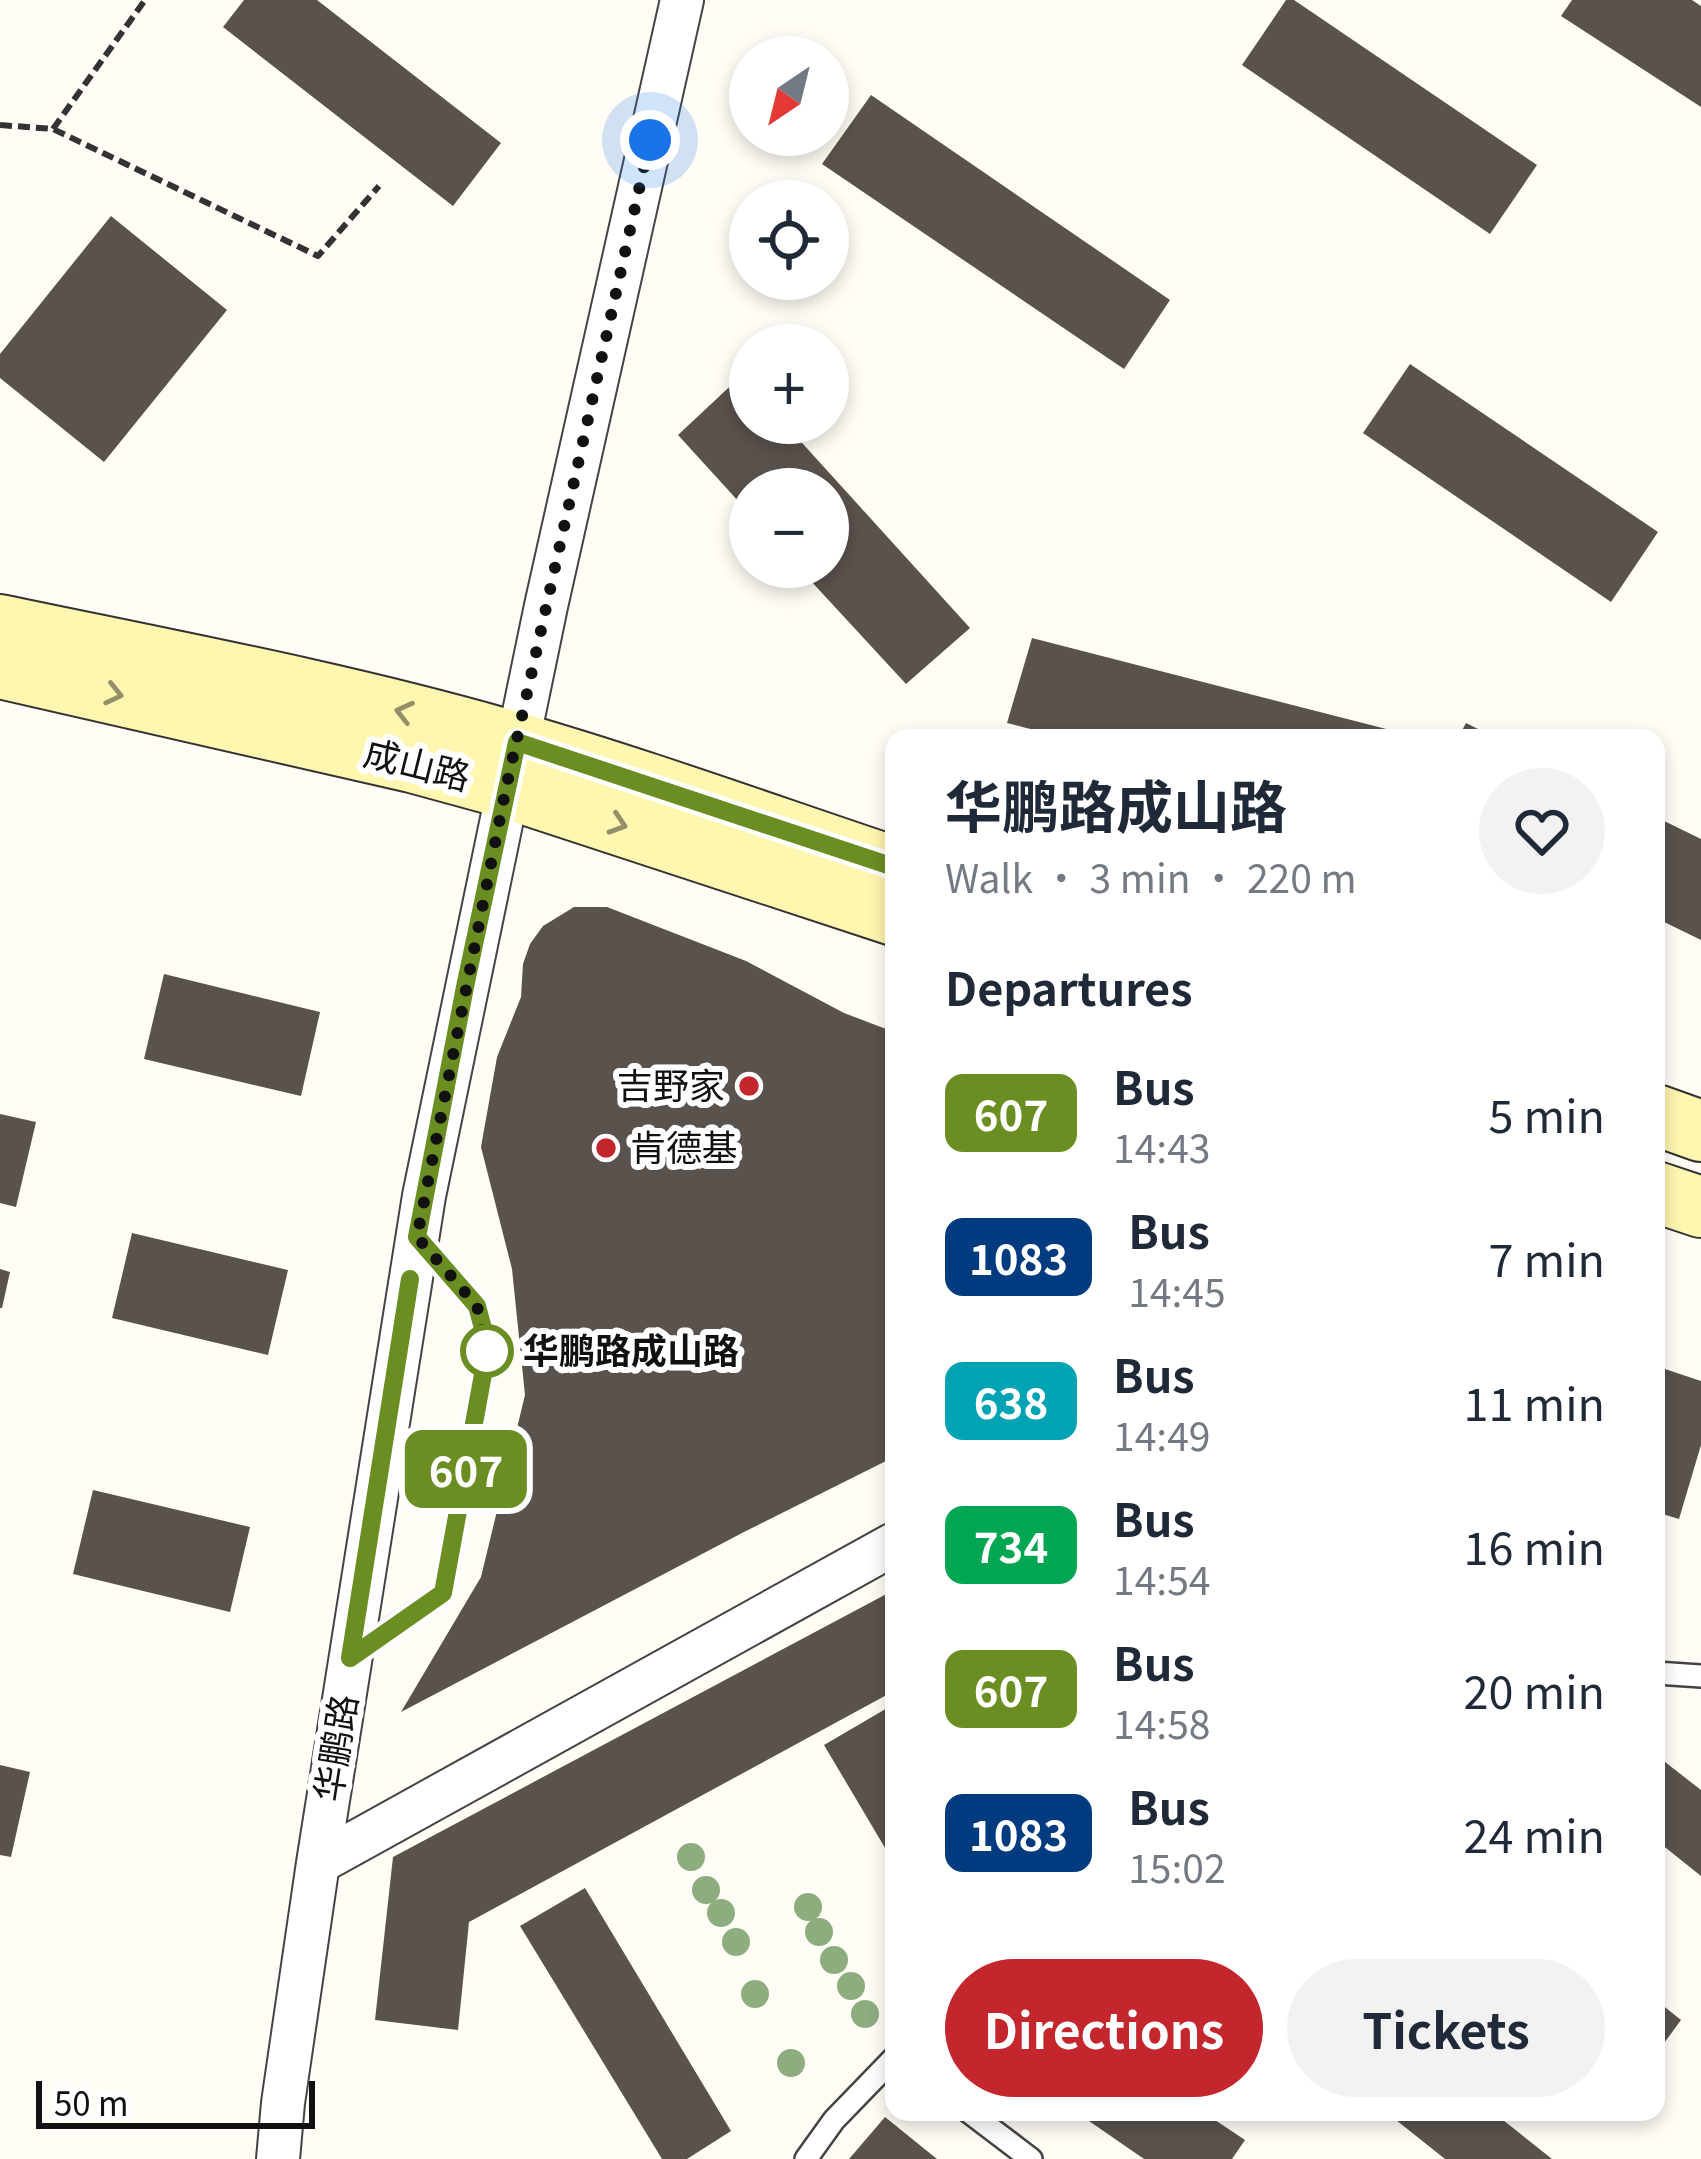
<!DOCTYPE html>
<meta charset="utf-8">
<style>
:root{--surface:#fff;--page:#f2f2f3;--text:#1f2937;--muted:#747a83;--accent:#c4262e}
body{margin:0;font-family:Georgia,"Noto Sans SC",serif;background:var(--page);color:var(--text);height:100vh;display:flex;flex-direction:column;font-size:45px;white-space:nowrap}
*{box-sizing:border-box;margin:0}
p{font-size:39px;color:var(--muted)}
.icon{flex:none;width:66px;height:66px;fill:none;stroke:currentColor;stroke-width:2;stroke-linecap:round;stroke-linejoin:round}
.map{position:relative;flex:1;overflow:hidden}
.panel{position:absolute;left:885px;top:729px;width:780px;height:1392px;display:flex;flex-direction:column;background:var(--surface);border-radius:24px;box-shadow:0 6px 18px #0003}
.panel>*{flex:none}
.badge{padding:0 24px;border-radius:18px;font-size:42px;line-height:78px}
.needle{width:78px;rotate:215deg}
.buttons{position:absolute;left:729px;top:36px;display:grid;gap:24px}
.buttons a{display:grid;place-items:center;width:120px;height:120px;border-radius:50%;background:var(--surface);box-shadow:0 6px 18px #0003;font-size:60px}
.scale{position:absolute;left:36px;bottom:30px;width:279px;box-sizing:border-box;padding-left:12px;border:6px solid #111;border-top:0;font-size:33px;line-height:42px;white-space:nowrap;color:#111;-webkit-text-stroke:9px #fff;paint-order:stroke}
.you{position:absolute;width:60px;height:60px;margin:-30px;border:9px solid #fff;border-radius:50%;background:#1a73e8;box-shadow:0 0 0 18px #1a73e833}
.map>.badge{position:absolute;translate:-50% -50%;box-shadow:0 0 0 6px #fff}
h2{padding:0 60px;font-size:45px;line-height:108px}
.round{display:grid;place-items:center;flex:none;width:126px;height:126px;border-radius:63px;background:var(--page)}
.head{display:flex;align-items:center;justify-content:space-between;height:204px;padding:0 60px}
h1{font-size:57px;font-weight:700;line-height:90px}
.action{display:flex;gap:24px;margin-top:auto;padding:24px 60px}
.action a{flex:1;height:138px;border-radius:72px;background:var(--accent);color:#fff;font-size:48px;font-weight:700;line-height:138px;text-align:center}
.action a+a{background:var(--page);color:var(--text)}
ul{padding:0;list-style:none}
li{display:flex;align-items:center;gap:36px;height:144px;padding:0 60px}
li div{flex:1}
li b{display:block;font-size:45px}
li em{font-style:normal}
li .badge{min-width:132px;font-weight:700;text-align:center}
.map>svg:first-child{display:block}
.building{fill:#5a524d}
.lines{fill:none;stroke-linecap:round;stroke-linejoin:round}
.lane-casing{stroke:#444;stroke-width:26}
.street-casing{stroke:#444;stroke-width:46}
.secondary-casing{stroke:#333;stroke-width:64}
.path{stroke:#333;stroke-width:6;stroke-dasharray:12 6;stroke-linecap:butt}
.lane{stroke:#fff;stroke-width:21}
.street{stroke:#fff;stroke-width:42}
.secondary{stroke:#fff6b0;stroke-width:60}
.tree{fill:#8dad7f}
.oneway{stroke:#948f68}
.line-casing{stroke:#fff;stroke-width:27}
.line{stroke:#6b8e23;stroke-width:18}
.walk{stroke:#111;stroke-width:12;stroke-dasharray:0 21.6}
.poi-dot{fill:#c4262e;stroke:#fff;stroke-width:4.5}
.stop-dot{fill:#fff;stroke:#6b8e23;stroke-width:6}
.labels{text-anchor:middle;stroke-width:12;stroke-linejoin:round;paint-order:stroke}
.street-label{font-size:36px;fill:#111;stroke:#fff}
.poi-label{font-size:36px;fill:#111;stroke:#fff;text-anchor:end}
.stop-label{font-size:36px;font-weight:bold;fill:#111;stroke:#fff;text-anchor:start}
</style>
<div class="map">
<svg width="1701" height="2159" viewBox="0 0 1701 2159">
<rect width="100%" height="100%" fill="#fffdf5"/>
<path class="building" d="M244 0H317L501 143 453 206 223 27Z
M1286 0H1294L1537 165 1490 234 1242 65Z
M1572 0H1692L1701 6V107L1561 16Z
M871 95 1170 300 1124 369 822 164Z
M111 216 227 310 104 462 0 378V354Z
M1410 364 1658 532 1611 602 1363 433Z
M741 376 750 386V423H784L970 628 906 684 798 567H828V489H750V514L678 435Z
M1032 638 1398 732 1396 738H1065L1007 723Z
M1466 723 1496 738H1458Z
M1656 817 1701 839V940L1656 918Z
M574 907H607L746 961 844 1013 894 1032V1457L744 1532 401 1712 481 1577 525 1395 512 1269 481 1147 497 1057 521 997 523 964 530 944 543 926Z
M164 974 320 1012 301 1096 144 1059Z
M0 1114 36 1122 16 1207 0 1203Z
M132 1233 288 1270 268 1355 112 1318Z
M0 1269 10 1272 2 1308H0Z
M1656 1366 1701 1381V1445L1679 1519 1656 1512Z
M93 1490 250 1527 230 1612 73 1574Z
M894 1590V1691L469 1922 458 2030 375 2020 393 1857Z
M889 1707 894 1716V1863L824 1745Z
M1656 1755 1701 1790V1876L1656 1840Z
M0 1765 30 1772 11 1857 0 1855Z
M585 1888 731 2131 687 2159H662L520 1926Z
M1656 2000 1681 2020 1656 2054Z
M1076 2112H1203L1245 2140 1232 2159H1144Z
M1386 2112H1493L1552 2159H1445Z
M885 2117 937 2159H849Z"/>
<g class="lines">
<defs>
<path id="lane" d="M355 1654 443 1593 488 1347 477 1306 417 1237
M1656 1673 1701 1676
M969 2112 1031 2159
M806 2159 834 2120 894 2058"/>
<path id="street" d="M318 1863 894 1544
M278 2159 283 2103 318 1863 424 1196 546 606 682 0"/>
<path id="secondary" d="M0 625C172 661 345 693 514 742 642 779 768 825 894 867
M0 668 412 762 507 788 894 915
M1656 1115 1701 1131
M1656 1192 1701 1207"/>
</defs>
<use href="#lane" class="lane-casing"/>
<use href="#street" class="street-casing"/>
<use href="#secondary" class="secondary-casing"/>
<path class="path" d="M0 125 53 129 318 256 379 186
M53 129 145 0"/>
<use href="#lane" class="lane"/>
<use href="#street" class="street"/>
<use href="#secondary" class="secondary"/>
</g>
<g class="tree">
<circle cx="691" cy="1857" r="14"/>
<circle cx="706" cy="1890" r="14"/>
<circle cx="808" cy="1907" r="14"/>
<circle cx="721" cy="1913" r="14"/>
<circle cx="819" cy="1932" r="14"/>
<circle cx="736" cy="1942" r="14"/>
<circle cx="834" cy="1960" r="14"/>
<circle cx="851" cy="1986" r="14"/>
<circle cx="755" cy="1994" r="14"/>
<circle cx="865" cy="2014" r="14"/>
<circle cx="791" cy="2063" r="14"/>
</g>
<defs><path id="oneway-chevron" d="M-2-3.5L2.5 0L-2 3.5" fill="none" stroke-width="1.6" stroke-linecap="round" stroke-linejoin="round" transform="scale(3)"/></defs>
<g class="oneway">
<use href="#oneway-chevron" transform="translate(114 694) rotate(13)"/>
<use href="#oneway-chevron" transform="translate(404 712) rotate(-166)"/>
<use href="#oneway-chevron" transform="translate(618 824) rotate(18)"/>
</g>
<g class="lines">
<defs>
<path id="line" d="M410 1279 350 1658 443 1593 488 1347 477 1306 417 1237 465 987 517 742 894 867"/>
</defs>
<use href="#line" class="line-casing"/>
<use href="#line" class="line"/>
<path class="walk" d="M487 1351 477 1306 417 1237 506 788 650 140"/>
</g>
<g class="poi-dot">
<circle cx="749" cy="1086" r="12"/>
<circle cx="606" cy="1148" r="12"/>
</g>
<circle class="stop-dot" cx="487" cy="1351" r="24"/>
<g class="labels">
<g class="street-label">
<text transform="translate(417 765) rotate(14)" y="13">成山路</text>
<text transform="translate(336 1748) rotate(-81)" y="13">华鹏路</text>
</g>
<g class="poi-label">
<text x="725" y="1099">吉野家</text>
<text x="630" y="1161" text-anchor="start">肯德基</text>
</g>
<g class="stop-label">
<text x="523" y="1364">华鹏路成山路</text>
</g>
</g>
</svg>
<div class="buttons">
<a><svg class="needle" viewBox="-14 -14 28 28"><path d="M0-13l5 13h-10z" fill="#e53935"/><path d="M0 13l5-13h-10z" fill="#747a83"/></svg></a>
<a><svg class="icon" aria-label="locate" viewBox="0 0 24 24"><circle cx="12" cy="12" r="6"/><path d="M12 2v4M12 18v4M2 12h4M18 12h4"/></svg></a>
<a>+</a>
<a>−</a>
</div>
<div class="scale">50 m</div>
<div class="you" style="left:650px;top:140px"></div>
<b class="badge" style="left:466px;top:1469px;background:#6b8e23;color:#fff">607</b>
<section class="panel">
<div class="head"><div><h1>华鹏路成山路</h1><p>Walk · 3 min · 220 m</p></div><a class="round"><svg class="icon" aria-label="heart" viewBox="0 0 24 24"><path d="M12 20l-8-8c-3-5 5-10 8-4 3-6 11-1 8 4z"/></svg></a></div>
<h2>Departures</h2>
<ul>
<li><span class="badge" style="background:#6b8e23;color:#fff">607</span><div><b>Bus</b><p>14:43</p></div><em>5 min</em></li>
<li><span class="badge" style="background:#003b80;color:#fff">1083</span><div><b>Bus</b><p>14:45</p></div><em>7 min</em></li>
<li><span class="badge" style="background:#00a3b4;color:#fff">638</span><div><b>Bus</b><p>14:49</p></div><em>11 min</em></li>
<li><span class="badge" style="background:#00a651;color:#fff">734</span><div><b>Bus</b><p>14:54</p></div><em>16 min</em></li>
<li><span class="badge" style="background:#6b8e23;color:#fff">607</span><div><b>Bus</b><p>14:58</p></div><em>20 min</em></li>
<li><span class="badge" style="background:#003b80;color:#fff">1083</span><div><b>Bus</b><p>15:02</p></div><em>24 min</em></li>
</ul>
<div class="action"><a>Directions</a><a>Tickets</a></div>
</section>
</div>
